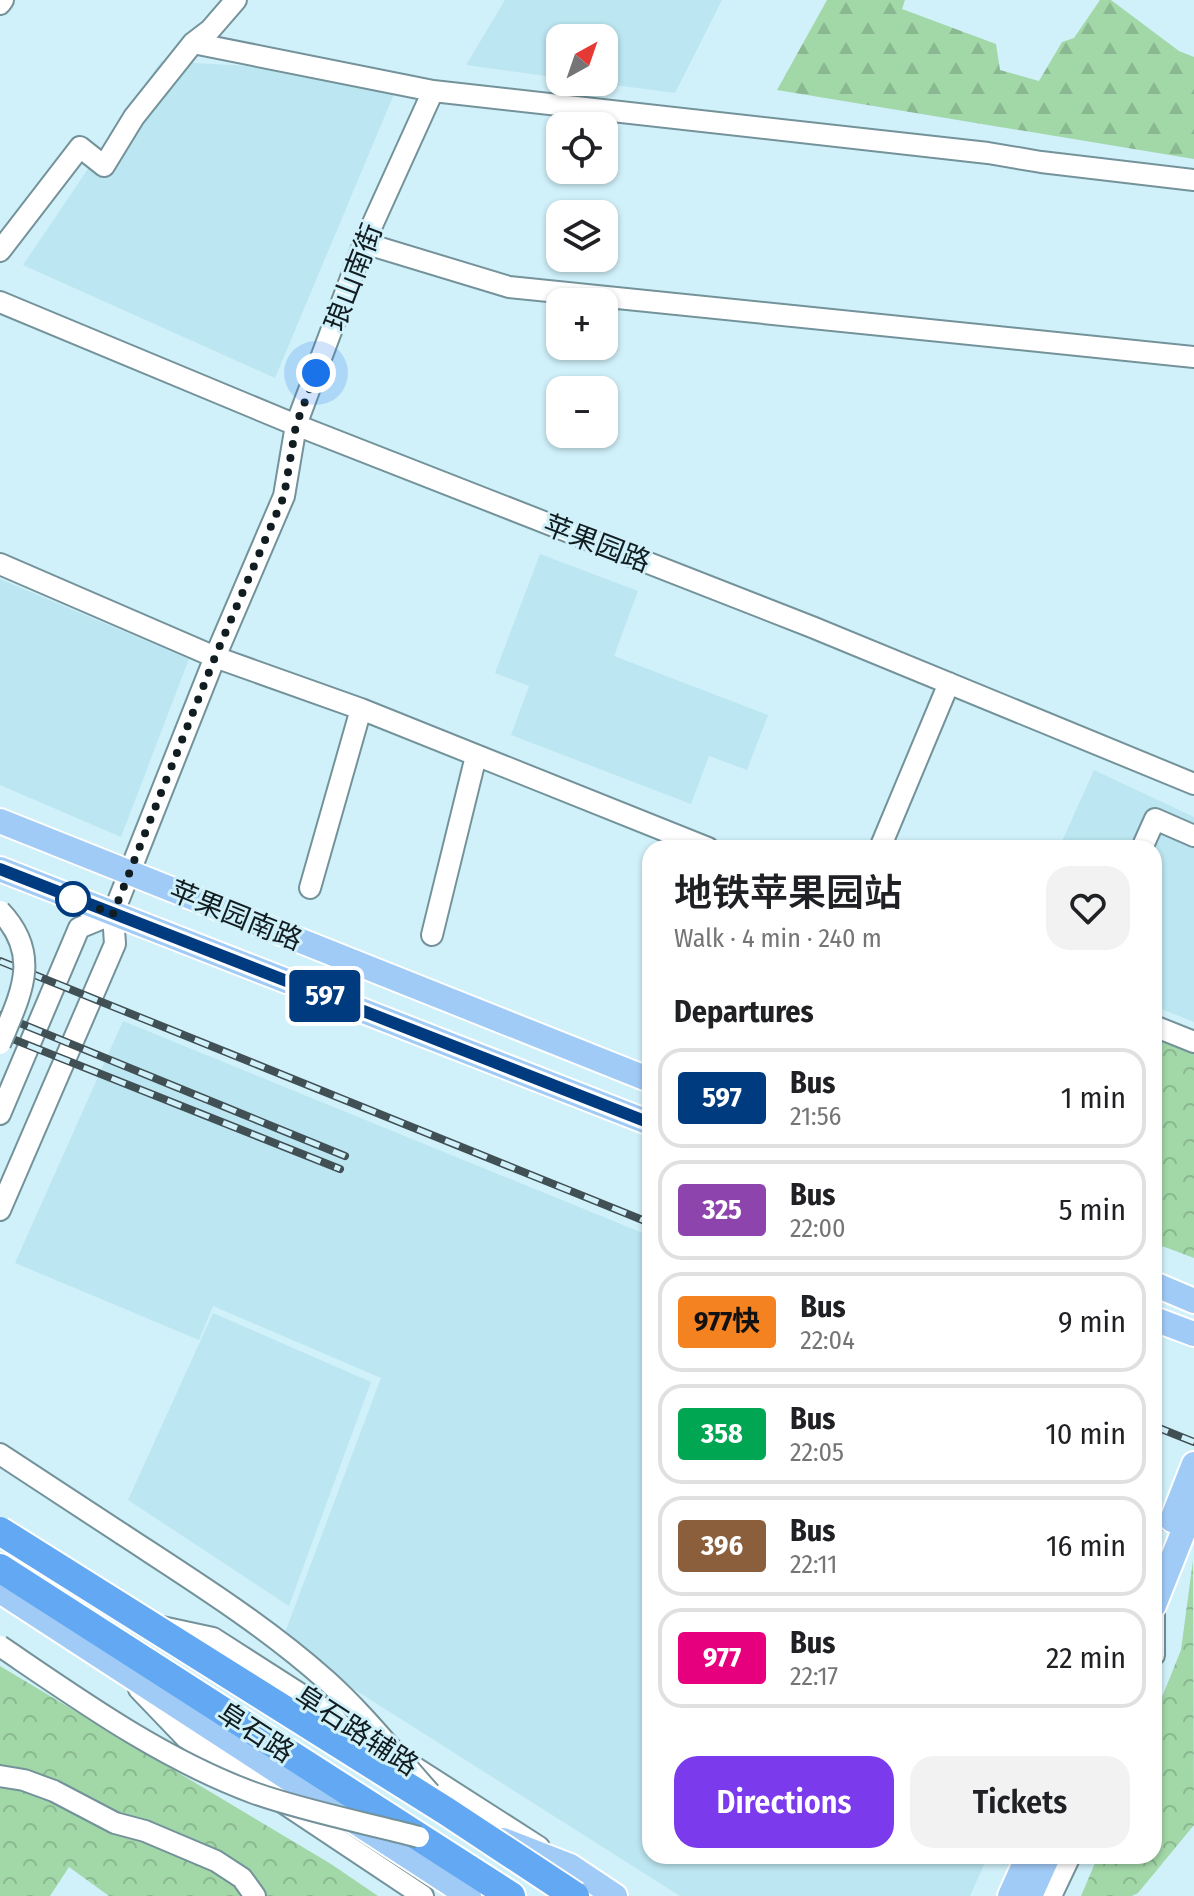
<!DOCTYPE html>
<meta charset="utf-8">
<style>
:root{--surface:#fff;--page:#f2f2f2;--text:#202124;--muted:#757577;--line:#e0e0e0;--accent:#7c3aed}
body{margin:0;font-family:"Fira Sans Condensed","Noto Sans SC",sans-serif;background:var(--page);color:var(--text);height:100vh;display:flex;flex-direction:column;font-size:30px;white-space:nowrap}
*{box-sizing:border-box;margin:0}
p{font-size:26px;color:var(--muted)}
.icon{flex:none;width:44px;height:44px;fill:none;stroke:currentColor;stroke-width:2;stroke-linecap:round;stroke-linejoin:round}
.map{position:relative;flex:1;overflow:hidden}
.drawer{position:absolute;left:642px;top:840px;width:520px;height:1024px;display:flex;flex-direction:column;background:var(--surface);border-radius:24px;box-shadow:0 2px 6px #0004}
.drawer>*{flex:none}
.badge{padding:0 16px;border-radius:6px;font-size:28px;line-height:52px}
.needle{width:52px;rotate:40deg}
.controls{position:absolute;left:546px;top:24px;display:grid;gap:16px}
.controls a{display:grid;place-items:center;width:72px;height:72px;border-radius:16px;background:var(--surface);box-shadow:0 2px 6px #0004;font-size:40px}
.you{position:absolute;width:40px;height:40px;margin:-20px;border:6px solid #fff;border-radius:50%;background:#1a73e8;box-shadow:0 0 0 12px #1a73e833}
.map>.badge{position:absolute;translate:-50% -50%;box-shadow:0 0 0 4px #fff}
h2{padding:0 32px;font-size:30px;line-height:72px}
.round{display:grid;place-items:center;flex:none;width:84px;height:84px;border-radius:24px;background:var(--page)}
.headline{display:flex;align-items:center;justify-content:space-between;height:136px;padding:0 32px}
h1{font-size:38px;font-weight:600;line-height:60px}
.primary-button{display:flex;gap:16px;margin-top:auto;padding:16px 32px}
.primary-button a{flex:1;height:92px;border-radius:24px;background:var(--accent);color:#fff;font-size:32px;font-weight:600;line-height:92px;text-align:center}
.primary-button a+a{background:var(--page);color:var(--text)}
ul{padding:0;list-style:none}
li{display:flex;align-items:center;gap:24px;height:100px;margin:0 16px 12px;padding:0 16px;border:4px solid var(--line);border-radius:24px}
li div{flex:1}
li b{display:block;font-size:30px}
li em{font-style:normal}
li .badge{min-width:88px;font-weight:700;text-align:center}
.map>svg:first-child{display:block}
.built{fill:#bce6f1}
.forest{fill:url(#forest-firs)}
.park{fill:url(#park-crowns)}
.lines{fill:none;stroke-linecap:round;stroke-linejoin:round}
.minor-casing{stroke:#74929a;stroke-width:24}
.major-casing{stroke:#fff;stroke-width:28}
.highway-casing{stroke:#fff;stroke-width:32}
.minor{stroke:#fff;stroke-width:20}
.major{stroke:#a1cbf7;stroke-width:24}
.highway{stroke:#63a8f2;stroke-width:28}
.rail-casing{stroke:#405055;stroke-width:8}
.rail{stroke:#d1f1fa;stroke-width:5;stroke-dasharray:15;stroke-linecap:butt}
.minor-bridge-casing{stroke:#74929a;stroke-width:24;stroke-linecap:butt}
.highway-bridge-casing{stroke:#fff;stroke-width:32;stroke-linecap:butt}
.minor-bridge{stroke:#fff;stroke-width:20}
.highway-bridge{stroke:#63a8f2;stroke-width:28}
.line-casing{stroke:#fff;stroke-width:18}
.line{stroke:#003b80;stroke-width:12}
.walk{stroke:#121d21;stroke-width:8;stroke-dasharray:0 14.4}
.stop-dot{fill:#fff;stroke:#003b80;stroke-width:4}
.labels{text-anchor:middle;stroke-width:6;stroke-linejoin:round;paint-order:stroke}
.street-label{font-size:28px;fill:#121d21;stroke:#d1f1fa}
</style>
<div class="map">
<svg width="1194" height="1896" viewBox="0 0 1194 1896">
<defs>
<pattern id="forest-firs" width="22" height="20" patternUnits="userSpaceOnUse" patternTransform="scale(2)"><rect width="22" height="20" fill="#a2d7a8"/><path d="M5 1l3.5 6h-7zM16 11l3.5 6h-7z" fill="#8ab890"/></pattern>
<pattern id="park-crowns" width="20" height="18" patternUnits="userSpaceOnUse" patternTransform="scale(2)"><rect width="20" height="18" fill="#a2d7a8"/><path d="M2 6a3 3 0 1 1 6 0M12 15a3 3 0 1 1 6 0" fill="none" stroke="#8ab890"/></pattern>
</defs>
<rect width="100%" height="100%" fill="#d1f1fa"/>
<path class="built" d="M505 0H722L675 93 592 82H604V38H560V78L466 65Z
M161 61 402 75 275 378 23 265Z
M540 554 638 591 614 656 768 715 747 770 709 756 691 804 511 735 529 686 495 673Z
M0 579 189 659 121 837 0 785Z
M1094 770 1194 817V1022L1154 1006V848H1059Z
M123 1021 650 1236V1856H988L970 1896H680L281 1643 381 1378 213 1306 199 1340 15 1263Z
M213 1313 371 1382 289 1606 128 1500Z"/>
<path class="forest" d="M827 0H905L902 9 996 44 1000 70 1039 81 1062 42 1074 38 1100 0H1111L1179 51 1194 57V159L777 90Z"/>
<path class="park" d="M1154 1039 1194 1054V1258L1154 1243Z
M1193 1560 1194 1825 1138 1893 1132 1896H1081L1098 1856H1154V1717L1181 1650Z
M0 1666 331 1864 378 1896H109L69 1867 50 1896H0Z"/>
<g class="lines">
<defs>
<path id="minor" d="M0 4 3 0
M193 43 433 91 988 153 1041 162 1194 180
M364 243 509 287 1194 357
M0 251 80 147 104 166 134 117 193 43 210 30 236 0
M0 302 296 425 812 627 1194 784
M0 564 215 657 361 709 708 848
M880 848 949 683
M1142 848 1155 819 1194 836
M310 888 361 709
M432 935 476 756
M1154 1026 1194 1042
M0 1114 79 928 113 914
M0 1210 115 944 113 914 215 657 284 496 296 425 364 243 433 91
M0 1454 122 1534
M1154 1516 1172 1521
M162 1627 213 1638 539 1847
M1154 1655V1604
M139 1689 186 1738 423 1896
M0 1776 24 1780 54 1791 115 1823 145 1831 216 1861 242 1878 255 1896
M1051 1896 1070 1856"/>
<path id="major" d="M0 821 650 1080
M0 869 650 1123
M1154 1284 1194 1301
M1154 1319 1194 1334
M1172 1520 1194 1464
M0 1591 469 1896
M1154 1605 1194 1505
M503 1840 570 1866 615 1896
M1010 1896 1028 1856
M1030 1896 1048 1856"/>
<path id="highway" d="M0 1568 511 1896"/>
</defs>
<use href="#minor" class="minor-casing"/>
<use href="#major" class="major-casing"/>
<use href="#highway" class="highway-casing"/>
<use href="#minor" class="minor"/>
<use href="#major" class="major"/>
<use href="#highway" class="highway"/>
<defs>
<path id="rail" d="M0 961 650 1223
M0 1015 345 1156
M0 1034 340 1169
M1154 1426 1194 1442"/>
</defs>
<use href="#rail" class="rail-casing"/>
<use href="#rail" class="rail"/>
<defs>
<path id="minor-bridge" d="M0 911C43 956 20 995 0 1044
M122 1534C192 1580 263 1624 326 1680 364 1714 396 1755 430 1793
M0 1646C81 1701 162 1759 254 1793 304 1811 366 1823 419 1837"/>
<path id="highway-bridge" d="M0 1531 446 1811 575 1896"/>
</defs>
<use href="#minor-bridge" class="minor-bridge-casing"/>
<use href="#highway-bridge" class="highway-bridge-casing"/>
<use href="#minor-bridge" class="minor-bridge"/>
<use href="#highway-bridge" class="highway-bridge"/>
</g>
<g class="lines">
<defs>
<path id="line" d="M0 869 650 1123"/>
</defs>
<use href="#line" class="line-casing"/>
<use href="#line" class="line"/>
<path class="walk" d="M73 899 113 914 215 657 284 496 296 425 316 373"/>
</g>
<circle class="stop-dot" cx="73" cy="899" r="16"/>
<g class="labels">
<g class="street-label">
<text transform="translate(353 277) rotate(-69)" y="10">琅山南街</text>
<text transform="translate(597 543) rotate(21)" y="10">苹果园路</text>
<text transform="translate(236 915) rotate(22)" y="10">苹果园南路</text>
<text transform="translate(357 1730) rotate(33)" y="10">阜石路辅路</text>
<text transform="translate(256 1732) rotate(33)" y="10">阜石路</text>
</g>
</g>
</svg>
<div class="controls">
<a><svg class="needle" viewBox="-14 -14 28 28"><path d="M0-13l5 13h-10z" fill="#e53935"/><path d="M0 13l5-13h-10z" fill="#757577"/></svg></a>
<a><svg class="icon" aria-label="locate" viewBox="0 0 24 24"><circle cx="12" cy="12" r="6"/><path d="M12 2v4M12 18v4M2 12h4M18 12h4"/></svg></a>
<a><svg class="icon" aria-label="layers" viewBox="0 0 24 24"><path d="M12 4l9 5-9 5-9-5zM3 14l9 5 9-5"/></svg></a>
<a>+</a>
<a>−</a>
</div>
<div class="you" style="left:316px;top:373px"></div>
<b class="badge" style="left:325px;top:996px;background:#003b80;color:#fff">597</b>
<section class="drawer">
<div class="headline"><div><h1>地铁苹果园站</h1><p>Walk · 4 min · 240 m</p></div><a class="round"><svg class="icon" aria-label="heart" viewBox="0 0 24 24"><path d="M12 20l-8-8c-3-5 5-10 8-4 3-6 11-1 8 4z"/></svg></a></div>
<h2>Departures</h2>
<ul>
<li><span class="badge" style="background:#003b80;color:#fff">597</span><div><b>Bus</b><p>21:56</p></div><em>1 min</em></li>
<li><span class="badge" style="background:#8e44ad;color:#fff">325</span><div><b>Bus</b><p>22:00</p></div><em>5 min</em></li>
<li><span class="badge" style="background:#f58220;color:#111">977快</span><div><b>Bus</b><p>22:04</p></div><em>9 min</em></li>
<li><span class="badge" style="background:#00a651;color:#fff">358</span><div><b>Bus</b><p>22:05</p></div><em>10 min</em></li>
<li><span class="badge" style="background:#8b5e3c;color:#fff">396</span><div><b>Bus</b><p>22:11</p></div><em>16 min</em></li>
<li><span class="badge" style="background:#e6007e;color:#fff">977</span><div><b>Bus</b><p>22:17</p></div><em>22 min</em></li>
</ul>
<div class="primary-button"><a>Directions</a><a>Tickets</a></div>
</section>
</div>
